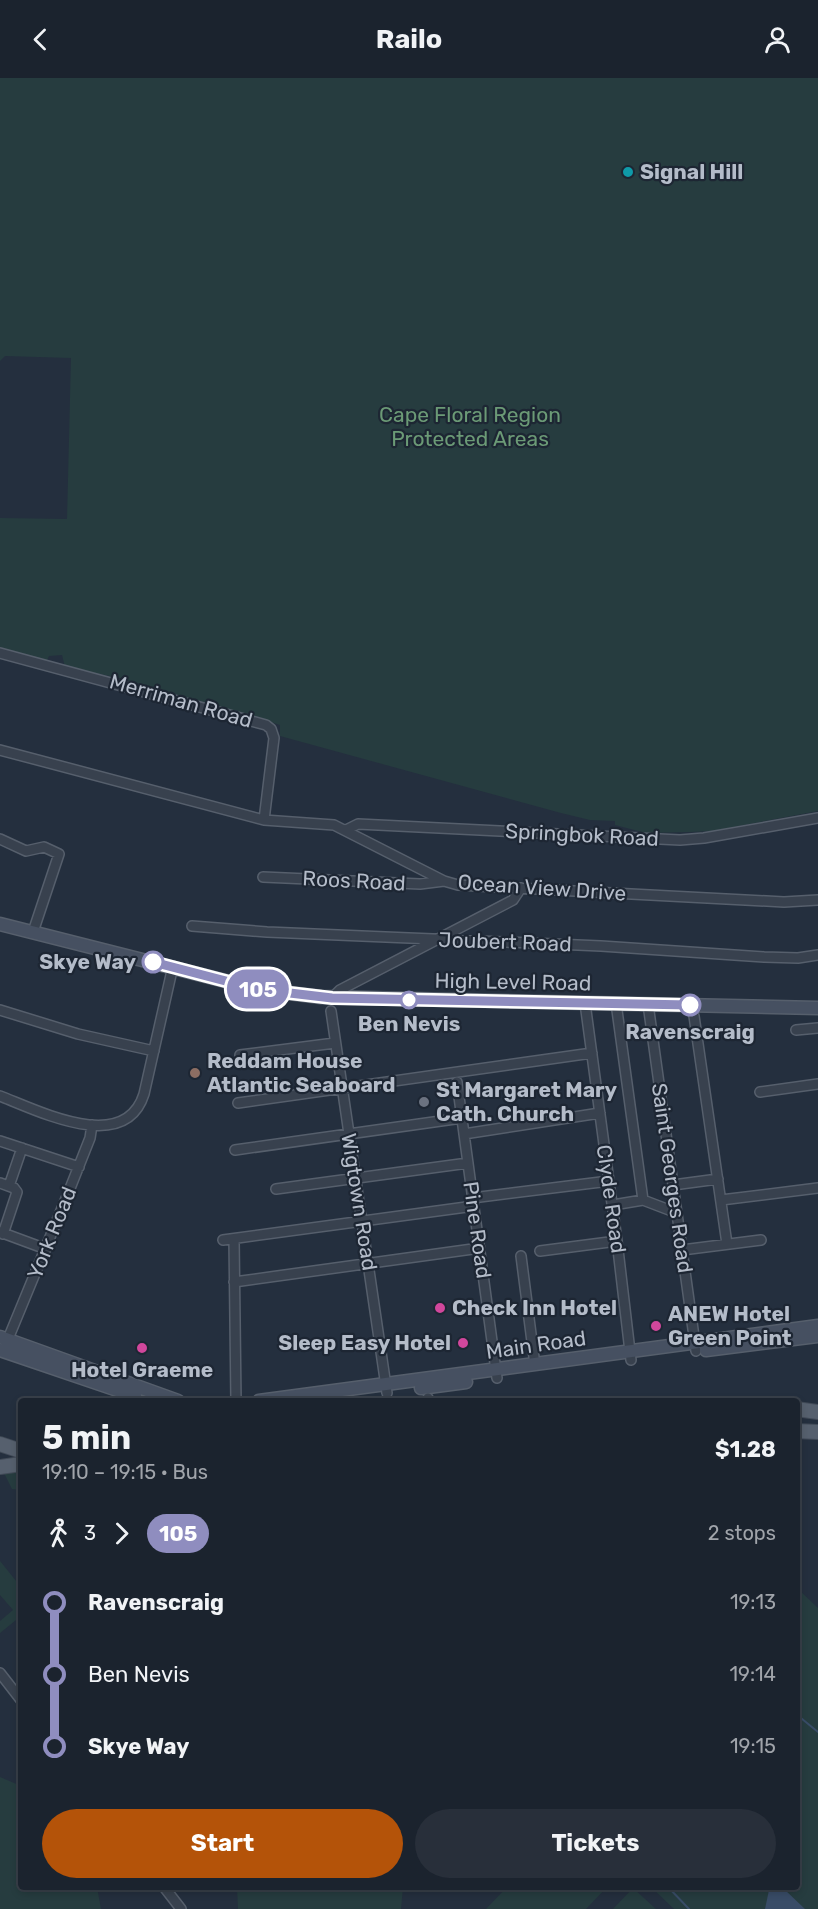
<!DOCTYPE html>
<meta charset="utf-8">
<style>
:root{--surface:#1b232e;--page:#282f3a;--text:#f1f3f6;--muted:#a0a4aa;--line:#39404a;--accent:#b45309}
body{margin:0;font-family:Rubik,sans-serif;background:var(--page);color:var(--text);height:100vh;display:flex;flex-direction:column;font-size:22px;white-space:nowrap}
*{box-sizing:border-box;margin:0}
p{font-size:20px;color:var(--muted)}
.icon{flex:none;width:33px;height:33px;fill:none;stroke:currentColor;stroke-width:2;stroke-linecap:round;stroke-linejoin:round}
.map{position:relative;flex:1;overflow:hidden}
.side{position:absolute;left:18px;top:1320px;width:782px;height:492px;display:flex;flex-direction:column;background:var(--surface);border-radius:6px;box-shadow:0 3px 9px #0003,0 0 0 2px var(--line)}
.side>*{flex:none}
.badge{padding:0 12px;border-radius:20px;font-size:21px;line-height:39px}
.map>.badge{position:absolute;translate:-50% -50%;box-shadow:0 0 0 3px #fff}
.legs{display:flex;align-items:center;gap:9px;height:66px;padding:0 24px;font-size:20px}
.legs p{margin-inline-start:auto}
.summary{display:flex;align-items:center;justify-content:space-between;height:102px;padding:0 24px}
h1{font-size:33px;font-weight:700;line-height:45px}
.button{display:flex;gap:12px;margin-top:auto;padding:12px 24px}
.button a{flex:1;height:69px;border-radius:36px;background:var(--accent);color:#fff;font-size:24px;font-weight:700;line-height:69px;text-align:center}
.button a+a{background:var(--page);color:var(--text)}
ul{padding:0 24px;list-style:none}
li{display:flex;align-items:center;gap:21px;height:72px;font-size:22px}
li i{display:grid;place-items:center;width:9px;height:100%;margin:0 8px;background:currentColor}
li i::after{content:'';width:15px;height:15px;margin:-8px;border:4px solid;border-radius:50%;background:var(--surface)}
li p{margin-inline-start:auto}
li:first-child i{background:linear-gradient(#0000 50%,currentColor 0)}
li:last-child i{background:linear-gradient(currentColor 50%,#0000 0)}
header{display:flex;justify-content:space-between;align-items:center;height:78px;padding:0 24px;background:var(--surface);font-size:27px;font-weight:700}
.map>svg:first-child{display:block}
.green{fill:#263c3f}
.water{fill:#394c67}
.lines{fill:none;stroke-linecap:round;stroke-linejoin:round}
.stream{stroke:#394c67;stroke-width:2}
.street-casing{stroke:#565f6c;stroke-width:12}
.secondary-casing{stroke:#565f6c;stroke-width:15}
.primary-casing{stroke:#414a57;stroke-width:16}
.street{stroke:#38414e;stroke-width:9}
.secondary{stroke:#465061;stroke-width:12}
.primary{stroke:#56606e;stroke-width:14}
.line-1-casing{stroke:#fff;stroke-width:14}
.line-1{stroke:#8f8dbf;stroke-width:9}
.culture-dot{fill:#0f9aa8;stroke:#1d2633;stroke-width:2}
.stop-1-dot{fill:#fff;stroke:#8f8dbf;stroke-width:3}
.education-dot{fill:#8d6e63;stroke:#1d2633;stroke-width:2}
.worship-dot{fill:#6b7280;stroke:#1d2633;stroke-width:2}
.hotel-dot{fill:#d1479c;stroke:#1d2633;stroke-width:2}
.labels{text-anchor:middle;stroke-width:4.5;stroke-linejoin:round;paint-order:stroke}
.poi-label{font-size:21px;font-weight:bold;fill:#b4bcc9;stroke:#1d2633;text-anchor:start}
.park-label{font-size:21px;fill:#6b9a76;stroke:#1d2633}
.street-label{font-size:21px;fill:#b4bcc9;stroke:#1d2633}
.stop-label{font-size:21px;font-weight:bold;fill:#b4bcc9;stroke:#1d2633}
</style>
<header><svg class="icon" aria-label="back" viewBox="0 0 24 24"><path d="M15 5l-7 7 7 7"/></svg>Railo<svg class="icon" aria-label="person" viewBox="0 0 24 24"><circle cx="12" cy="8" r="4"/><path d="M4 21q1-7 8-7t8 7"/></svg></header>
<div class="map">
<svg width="818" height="1831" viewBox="0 0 818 1831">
<rect width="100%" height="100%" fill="#242f3e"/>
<path class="green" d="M0 0H818V733L712 753 690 754 646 755 615 747V743L590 742 561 735 280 658V647L277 646 120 600 65 589 62 577 49 578 46 584 0 572V440L67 441 71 280 5 278 0 283Z
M21 1393V1412L12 1411 4 1395Z
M0 1483 21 1509V1538L0 1555V1543L13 1532 0 1517Z
M797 1510 818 1530V1831H674L651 1809H796Z
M0 1699 21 1708V1809H97L101 1831H0Z
M237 1809H403L401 1831H238Z
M507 1809H607L586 1831H486Z
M633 1810 656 1831H613Z"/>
<path class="water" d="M774 1809 784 1811 805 1831H765L769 1812Z"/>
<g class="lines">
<path class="stream" d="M796 1636 818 1654
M668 1809 689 1831"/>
<defs>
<path id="street" d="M0 575 266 647 271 651 274 660 264 742
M0 672 264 742 334 747 444 803 458 807 784 824 818 822
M346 752 358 746 680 762 704 760 818 740
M0 761 26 773 44 769 59 776 33 854
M263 799 420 806 444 803
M192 848 267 854 601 868 764 879 798 880 818 877
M332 920 340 912 513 822 521 810
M585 925 617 1163 631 1282
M616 925 643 1122
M648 926 696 1273
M0 932 78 956 154 973
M331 933 387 1315
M694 938 727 1166
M796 952 818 950
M240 977 335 965
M457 1004 497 1300
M760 1014 818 1006
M0 1018C39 1033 125 1077 144 1016L173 888
M238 1025 592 975
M464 1056 600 1035
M0 1063 79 1089
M235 1072 462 1040
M0 1105 14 1110 17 1114 3 1156
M673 1107 718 1101
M9 1108 22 1070
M276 1111 468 1085
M472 1120 609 1103
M721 1122 818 1110
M613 1127 643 1122 677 1135
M0 1154 46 1171
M234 1161 236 1323
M223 1162 474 1128
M682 1172 761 1162
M540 1173 617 1163
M521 1178 535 1287
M234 1204 480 1170
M8 1261 67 1118 90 1060 92 1047
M428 1320V1323
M0 1595 21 1622
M164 1809 181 1831"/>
<path id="secondary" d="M0 846 257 911 321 919 818 930
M0 1259 178 1323
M0 1272 135 1318
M706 1272 818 1258
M421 1310 466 1304
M259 1323 818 1248"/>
<path id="primary" d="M796 1331 818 1334
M796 1353 818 1354
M0 1366 21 1373
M0 1389 21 1386"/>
</defs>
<use href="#street" class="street-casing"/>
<use href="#secondary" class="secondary-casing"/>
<use href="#primary" class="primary-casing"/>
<use href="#street" class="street"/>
<use href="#secondary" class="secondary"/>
<use href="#primary" class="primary"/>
</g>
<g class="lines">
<defs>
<path id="line-1" d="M153 884 256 911 332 920 690 927"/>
</defs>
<use href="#line-1" class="line-1-casing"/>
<use href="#line-1" class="line-1"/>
</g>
<circle class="culture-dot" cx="628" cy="94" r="6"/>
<g class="stop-1-dot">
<circle cx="153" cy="884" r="10"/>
<circle cx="409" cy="922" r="8"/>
<circle cx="690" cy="927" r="10"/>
</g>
<circle class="education-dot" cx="195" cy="995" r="6"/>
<circle class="worship-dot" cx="424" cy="1024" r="6"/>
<g class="hotel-dot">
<circle cx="440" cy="1230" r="6"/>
<circle cx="656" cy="1248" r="6"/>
<circle cx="463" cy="1265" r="6"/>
<circle cx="142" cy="1270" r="6"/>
</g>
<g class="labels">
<g class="poi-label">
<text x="640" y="101">Signal Hill</text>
<text x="207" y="990">Reddam House<tspan x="207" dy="24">Atlantic Seaboard</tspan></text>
<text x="436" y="1019">St Margaret Mary<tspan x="436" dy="24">Cath. Church</tspan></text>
<text x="452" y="1237">Check Inn Hotel</text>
<text x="668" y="1243">ANEW Hotel<tspan x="668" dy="24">Green Point</tspan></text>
<text x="451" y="1272" text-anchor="end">Sleep Easy Hotel</text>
<text x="142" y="1299" text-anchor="middle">Hotel Graeme</text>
</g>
<g class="park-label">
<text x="470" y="344">Cape Floral Region<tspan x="470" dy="24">Protected Areas</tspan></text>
</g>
<g class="street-label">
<text transform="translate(181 623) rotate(16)" y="7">Merriman Road</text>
<text transform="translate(582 757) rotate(3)" y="7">Springbok Road</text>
<text transform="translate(354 803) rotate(3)" y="7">Roos Road</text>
<text transform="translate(542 810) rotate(4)" y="7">Ocean View Drive</text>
<text transform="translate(505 864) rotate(2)" y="7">Joubert Road</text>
<text transform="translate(513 904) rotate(1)" y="7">High Level Road</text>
<text transform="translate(672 1100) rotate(82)" y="7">Saint Georges Road</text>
<text transform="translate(611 1121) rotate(82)" y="7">Clyde Road</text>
<text transform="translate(359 1124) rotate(81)" y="7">Wigtown Road</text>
<text transform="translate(477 1152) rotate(82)" y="7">Pine Road</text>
<text transform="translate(52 1155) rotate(-68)" y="7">York Road</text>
<text transform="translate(536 1267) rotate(-8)" y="7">Main Road</text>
</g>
<g class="stop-label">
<text x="136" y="891" text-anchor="end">Skye Way</text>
<text x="409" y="953">Ben Nevis</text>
<text x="690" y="961">Ravenscraig</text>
</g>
</g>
</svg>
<b class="badge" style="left:258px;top:911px;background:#8f8dbf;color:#fff">105</b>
<section class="side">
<div class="summary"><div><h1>5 min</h1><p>19:10 – 19:15 · Bus</p></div><b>$1.28</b></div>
<div class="legs"><svg class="icon" aria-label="walk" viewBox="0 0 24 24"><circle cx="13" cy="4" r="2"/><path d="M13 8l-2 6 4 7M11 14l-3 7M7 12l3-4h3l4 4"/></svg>3<svg class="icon" aria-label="forward" viewBox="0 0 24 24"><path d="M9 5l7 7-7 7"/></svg><b class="badge" style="background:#8f8dbf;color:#fff">105</b><p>2 stops</p></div>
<ul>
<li><i style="color:#8f8dbf"></i><b>Ravenscraig</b><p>19:13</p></li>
<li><i style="color:#8f8dbf"></i><span>Ben Nevis</span><p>19:14</p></li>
<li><i style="color:#8f8dbf"></i><b>Skye Way</b><p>19:15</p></li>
</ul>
<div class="button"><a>Start</a><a>Tickets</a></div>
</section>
</div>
